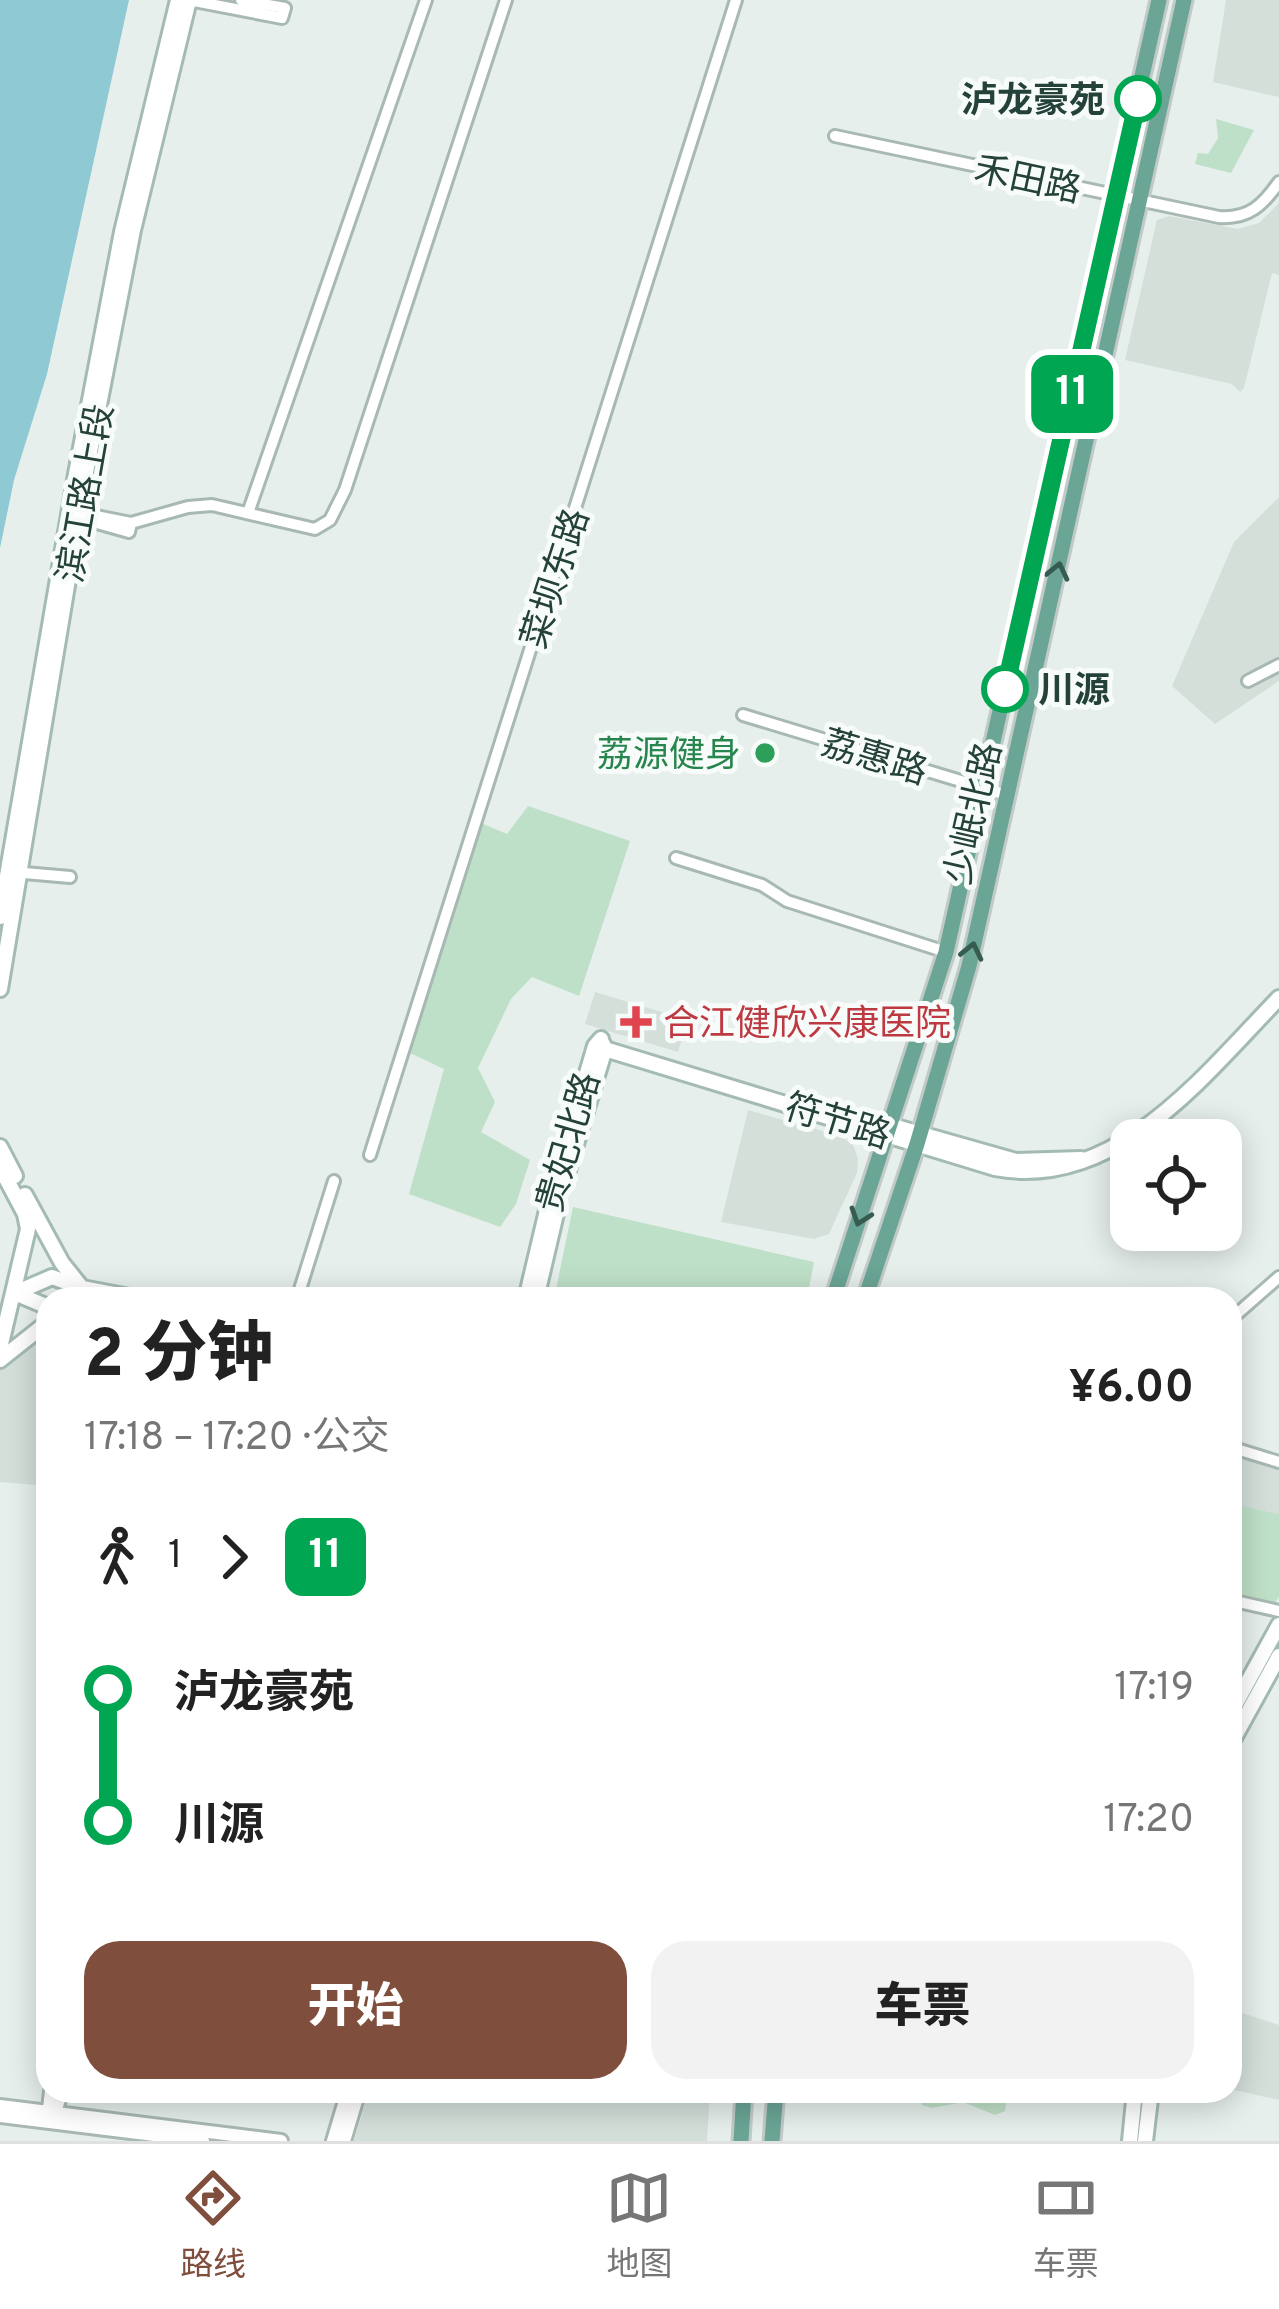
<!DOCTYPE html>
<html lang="zh">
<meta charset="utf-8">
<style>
:root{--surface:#fff;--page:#f2f2f2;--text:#222;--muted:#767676;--line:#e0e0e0;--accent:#804e3d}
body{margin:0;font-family:Overpass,"Noto Sans SC",sans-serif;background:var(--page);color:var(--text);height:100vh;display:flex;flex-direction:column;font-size:45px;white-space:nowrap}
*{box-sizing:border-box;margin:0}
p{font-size:39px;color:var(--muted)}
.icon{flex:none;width:66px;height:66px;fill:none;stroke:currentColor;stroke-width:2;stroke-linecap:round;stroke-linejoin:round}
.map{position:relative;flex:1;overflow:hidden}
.panel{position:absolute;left:36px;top:1287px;width:1206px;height:816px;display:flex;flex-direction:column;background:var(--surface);border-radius:36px;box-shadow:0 6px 30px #0003}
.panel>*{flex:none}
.badge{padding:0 24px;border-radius:18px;font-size:42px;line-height:78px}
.tools{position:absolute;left:1110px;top:1119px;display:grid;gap:24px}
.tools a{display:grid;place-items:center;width:132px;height:132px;border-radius:24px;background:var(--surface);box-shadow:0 6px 30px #0003;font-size:60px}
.map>.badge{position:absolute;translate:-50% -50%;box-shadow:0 0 0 6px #fff}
.legs{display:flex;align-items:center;gap:18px;height:132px;padding:0 48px;font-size:39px}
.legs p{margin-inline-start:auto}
.overview{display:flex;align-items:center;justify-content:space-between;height:204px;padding:0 48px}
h1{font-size:66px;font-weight:800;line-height:90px}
.button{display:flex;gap:24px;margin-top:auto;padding:24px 48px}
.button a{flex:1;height:138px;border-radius:36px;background:var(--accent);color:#fff;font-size:48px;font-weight:800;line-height:138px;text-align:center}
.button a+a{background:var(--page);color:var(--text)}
ul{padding:0 48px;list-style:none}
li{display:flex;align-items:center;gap:42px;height:132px;font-size:45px}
li i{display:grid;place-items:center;width:18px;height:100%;margin:0 15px;background:currentColor}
li i::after{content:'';width:30px;height:30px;margin:-15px;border:9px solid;border-radius:50%;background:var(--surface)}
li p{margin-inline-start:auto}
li:first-child i{background:linear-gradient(#0000 50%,currentColor 0)}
li:last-child i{background:linear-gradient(currentColor 50%,#0000 0)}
.tabs{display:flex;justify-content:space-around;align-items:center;height:168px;border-top:3px solid var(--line);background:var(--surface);font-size:33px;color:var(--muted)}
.tabs a{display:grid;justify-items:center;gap:6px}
.tabs .selected{color:var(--accent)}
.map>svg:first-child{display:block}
.built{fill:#d4dfda}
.green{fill:#bfe0c8}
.water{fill:#8ec9d4}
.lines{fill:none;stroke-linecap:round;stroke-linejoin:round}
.minor-casing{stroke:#a8b8b2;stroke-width:16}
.tertiary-casing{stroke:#a8b8b2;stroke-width:18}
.secondary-casing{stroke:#a4bbb3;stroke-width:20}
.primary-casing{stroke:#c2cac8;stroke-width:21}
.minor{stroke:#fff;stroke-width:10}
.tertiary{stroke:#fff;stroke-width:12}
.secondary{stroke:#fff;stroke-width:14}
.primary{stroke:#6aa596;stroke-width:15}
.oneway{stroke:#365b51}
.line-1-casing{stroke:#fff;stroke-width:27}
.line-1{stroke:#00a651;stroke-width:18}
.stop-1-dot{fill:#fff;stroke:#00a651;stroke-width:6}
.leisure-dot{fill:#2e9e5b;stroke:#f7fbf9;stroke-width:4.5}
.health-dot{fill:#e0444e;stroke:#f7fbf9;stroke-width:4.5}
.labels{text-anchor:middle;stroke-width:10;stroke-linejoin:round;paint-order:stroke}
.stop-label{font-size:36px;font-weight:bold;fill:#24423a;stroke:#f7fbf9;text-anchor:end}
.street-label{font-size:36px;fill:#24423a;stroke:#f7fbf9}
.leisure-label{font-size:36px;fill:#27864d;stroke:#f7fbf9;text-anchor:end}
.health-label{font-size:36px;fill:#be3a42;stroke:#f7fbf9;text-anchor:start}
</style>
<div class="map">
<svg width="1279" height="2141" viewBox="0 0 1279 2141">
<rect width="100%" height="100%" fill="#e6efeb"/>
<path class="built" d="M1226 0H1279V97L1213 82Z
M1279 203V275L1272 273 1244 388 1240 392 1232 384 1125 360 1157 220 1169 216 1238 229 1259 223Z
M1279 497V681L1215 724 1172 686 1234 542Z
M595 992 688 1020 678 1052 585 1024Z
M748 1110 837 1135 853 1144 858 1159 857 1173 829 1234 814 1239 721 1222Z
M48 1331V1486L0 1482V1363Z
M1230 1452 1279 1468V1514L1230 1503Z
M1230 2009 1279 2025V2100L1230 2089Z
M369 2091H710L707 2141H354Z"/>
<path class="green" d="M1216 119 1254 130 1231 173 1195 164 1198 153 1208 154 1218 138Z
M528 806 630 841 579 996 532 977 511 999 478 1068 495 1102 481 1132 530 1160 516 1204 500 1227 409 1194 444 1069 408 1052 481 823 507 834Z
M573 1207 814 1262 807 1299H554Z
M1230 1503 1279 1514V1597L1275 1603 1230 1593Z
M916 2091H1007L1005 2111 995 2115 963 2102 932 2108 922 2105Z"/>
<path class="water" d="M0 0H129L47 374 14 480 0 548Z"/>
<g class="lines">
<defs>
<path id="minor" d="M189 0 282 18 285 8 241 0
M835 136 1219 217C1249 219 1263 205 1279 182
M76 512 131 523
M248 513 426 0
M72 516 129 532 131 523 188 507 212 505 315 529 330 520 345 490 506 0
M1248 681 1279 665
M743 715 1007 795
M676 858 762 885 787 901 946 952
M13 872 70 877
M370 1155 736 0
M297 1299 334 1181
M1230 1320 1279 1277
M1230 1447 1279 1462
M1230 1600 1279 1611"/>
<path id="tertiary" d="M0 2106 281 2141
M0 2116 203 2141
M53 2117 62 2091
M48 2119 51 2091
M333 2141 348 2091
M344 2141 359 2091"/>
<path id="secondary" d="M0 917 76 474 122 232 178 0
M0 989 85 477 133 230 189 0
M595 1046 995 1168C1116 1191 1204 1075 1279 998
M882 1123 1016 1161 1081 1159
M0 1147 15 1176
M0 1167 25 1214 28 1229 0 1348
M564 1183 605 1049 603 1044
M25 1195 62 1263 82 1288
M15 1293 52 1277 82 1288 140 1299
M15 1293 48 1307
M526 1299 549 1202 595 1046 601 1039
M536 1299 558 1205
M0 1360 48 1322
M1230 1714 1279 1625
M1230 1745 1279 1656
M1130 2141 1135 2091
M1145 2141 1151 2091"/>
<path id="primary" d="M833 1299 946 952 1159 0
M865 1299 917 1144 969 966 1184 0
M741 2141 744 2091
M772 2141 776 2091"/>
</defs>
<use href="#minor" class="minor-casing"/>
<use href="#tertiary" class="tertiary-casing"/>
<use href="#secondary" class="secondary-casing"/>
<use href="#primary" class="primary-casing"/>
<use href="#minor" class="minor"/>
<use href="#tertiary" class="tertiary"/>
<use href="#secondary" class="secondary"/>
<use href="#primary" class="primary"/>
</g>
<defs><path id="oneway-chevron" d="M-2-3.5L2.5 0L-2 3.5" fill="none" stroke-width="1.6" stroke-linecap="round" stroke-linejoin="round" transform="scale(3)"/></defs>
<g class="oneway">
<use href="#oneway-chevron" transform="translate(1058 571) rotate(-77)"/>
<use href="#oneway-chevron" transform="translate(972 951) rotate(-77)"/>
<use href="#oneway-chevron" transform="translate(860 1217) rotate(109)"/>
</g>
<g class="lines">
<defs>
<path id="line-1" d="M1005 689 1138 99"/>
</defs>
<use href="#line-1" class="line-1-casing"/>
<use href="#line-1" class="line-1"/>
</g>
<g class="stop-1-dot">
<circle cx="1138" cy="99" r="21"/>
<circle cx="1005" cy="689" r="21"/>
</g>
<circle class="leisure-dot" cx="765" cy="753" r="12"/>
<path class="health-dot" d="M630 1004h12v12h12v12h-12v12h-12v-12h-12v-12h12z"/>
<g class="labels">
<g class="stop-label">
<text x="1105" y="112">泸龙豪苑</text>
<text x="1038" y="702" text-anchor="start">川源</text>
</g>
<g class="street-label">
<text transform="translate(1028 178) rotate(12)" y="13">禾田路</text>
<text transform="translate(84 493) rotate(-80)" y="13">滨江路上段</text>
<text transform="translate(554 578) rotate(-72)" y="13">菜坝东路</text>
<text transform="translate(875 756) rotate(17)" y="13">荔惠路</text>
<text transform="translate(972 813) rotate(-77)" y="13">少岷北路</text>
<text transform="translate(838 1120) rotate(17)" y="13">符节路</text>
<text transform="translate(567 1142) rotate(-74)" y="13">贵妃北路</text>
</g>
<g class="leisure-label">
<text x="741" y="766">荔源健身</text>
</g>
<g class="health-label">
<text x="663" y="1035">合江健欣兴康医院</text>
</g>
</g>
</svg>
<div class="tools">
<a><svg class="icon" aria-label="locate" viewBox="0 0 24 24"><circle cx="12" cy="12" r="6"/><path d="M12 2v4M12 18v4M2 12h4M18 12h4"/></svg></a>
</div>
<b class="badge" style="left:1072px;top:394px;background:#00a651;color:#fff">11</b>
<section class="panel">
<div class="overview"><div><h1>2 分钟</h1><p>17:18 – 17:20 · 公交</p></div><b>¥6.00</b></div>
<div class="legs"><svg class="icon" aria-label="walk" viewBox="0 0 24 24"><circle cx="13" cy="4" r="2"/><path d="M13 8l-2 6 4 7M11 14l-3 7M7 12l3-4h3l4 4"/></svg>1<svg class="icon" aria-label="forward" viewBox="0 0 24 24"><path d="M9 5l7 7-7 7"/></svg><b class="badge" style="background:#00a651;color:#fff">11</b></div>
<ul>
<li><i style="color:#00a651"></i><b>泸龙豪苑</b><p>17:19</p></li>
<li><i style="color:#00a651"></i><b>川源</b><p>17:20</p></li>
</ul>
<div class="button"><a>开始</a><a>车票</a></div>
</section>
</div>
<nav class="tabs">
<a class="selected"><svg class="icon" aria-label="directions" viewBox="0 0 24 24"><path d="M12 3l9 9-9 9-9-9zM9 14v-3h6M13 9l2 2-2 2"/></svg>路线</a>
<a><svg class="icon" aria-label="map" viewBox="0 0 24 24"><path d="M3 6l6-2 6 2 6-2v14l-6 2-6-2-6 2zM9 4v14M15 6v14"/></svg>地图</a>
<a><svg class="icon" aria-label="tickets" viewBox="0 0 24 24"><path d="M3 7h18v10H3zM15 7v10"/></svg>车票</a>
</nav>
